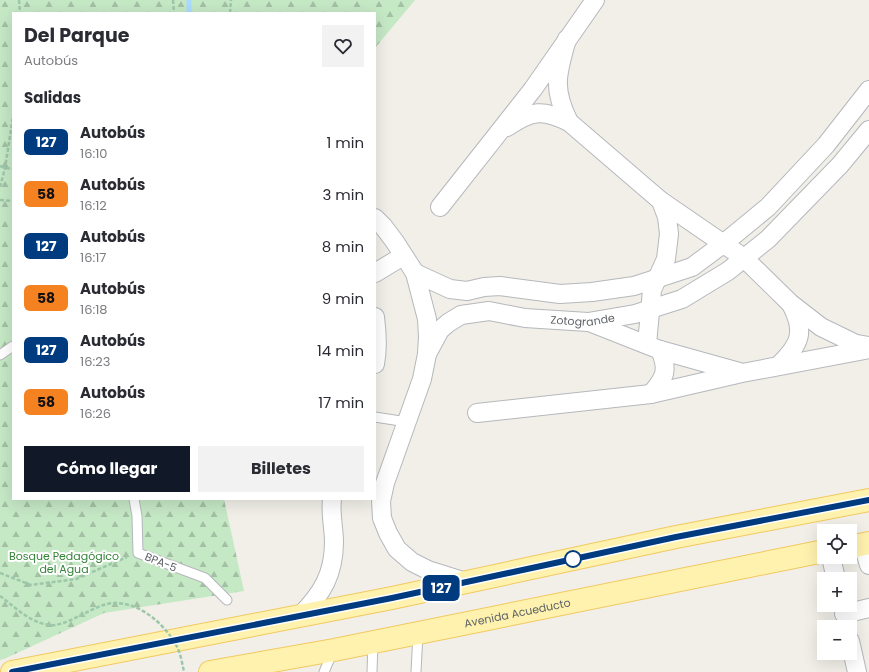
<!DOCTYPE html>
<html lang="es">
<meta charset="utf-8">
<style>
:root{--surface:#fff;--page:#f2f2f3;--text:#2b2b33;--muted:#7c7c81;--accent:#111827}
body{margin:0;font-family:Poppins,sans-serif;background:var(--page);color:var(--text);height:100vh;display:flex;flex-direction:column;font-size:15px;white-space:nowrap}
*{box-sizing:border-box;margin:0}
p{font-size:13px;color:var(--muted)}
.icon{flex:none;width:22px;height:22px;fill:none;stroke:currentColor;stroke-width:2;stroke-linecap:round;stroke-linejoin:round}
.map{position:relative;flex:1;overflow:hidden}
.details{position:absolute;left:12px;top:12px;width:364px;height:488px;display:flex;flex-direction:column;background:var(--surface);border-radius:0px;box-shadow:0 4px 16px #0002}
.details>*{flex:none}
.badge{padding:0 8px;border-radius:6px;font-size:14px;line-height:26px}
.buttons{position:absolute;left:817px;top:524px;display:grid;gap:8px}
.buttons a{display:grid;place-items:center;width:40px;height:40px;border-radius:0px;background:var(--surface);box-shadow:0 4px 16px #0002;font-size:20px}
.map>.badge{position:absolute;translate:-50% -50%;box-shadow:0 0 0 2px #fff}
h2{padding:0 12px;font-size:15px;line-height:36px}
.round{display:grid;place-items:center;flex:none;width:42px;height:42px;border-radius:0px;background:var(--page)}
.head{display:flex;align-items:center;justify-content:space-between;height:68px;padding:0 12px}
h1{font-size:19px;font-weight:700;line-height:30px}
.cta{display:flex;gap:8px;margin-top:auto;padding:8px 12px}
.cta a{flex:1;height:46px;border-radius:0px;background:var(--accent);color:#fff;font-size:16px;font-weight:700;line-height:46px;text-align:center}
.cta a+a{background:var(--page);color:var(--text)}
ul{padding:0;list-style:none}
li{display:flex;align-items:center;gap:12px;height:52px;padding:0 12px}
li div{flex:1}
li b{display:block;font-size:15px}
li em{font-style:normal}
li .badge{min-width:44px;font-weight:700;text-align:center}
.map>svg:first-child{display:block}
.forest{fill:url(#forest-firs)}
.lines{fill:none;stroke-linecap:round;stroke-linejoin:round}
.stream{stroke:#aadaff;stroke-width:5}
.service-casing{stroke:#b5b8bc;stroke-width:11}
.minor-casing{stroke:#b5b8bc;stroke-width:20}
.primary-casing{stroke:#f2c960;stroke-width:24}
.path{stroke:#9cc7a9;stroke-width:2.5;stroke-dasharray:4 2;stroke-linecap:butt}
.service{stroke:#fff;stroke-width:9}
.minor{stroke:#fff;stroke-width:18}
.primary{stroke:#fff2af;stroke-width:22}
.path-bridge{stroke:#9cc7a9;stroke-width:2.5;stroke-dasharray:4 2;stroke-linecap:butt}
.line-casing{stroke:#fff;stroke-width:9}
.line{stroke:#003b80;stroke-width:6}
.stop-dot{fill:#fff;stroke:#003b80;stroke-width:2}
.labels{text-anchor:middle;stroke-width:4;stroke-linejoin:round;paint-order:stroke}
.street-label{font-size:11px;fill:#5f6368;stroke:#fff}
.park-label{font-size:11px;fill:#348238;stroke:#fff}
</style>
<div class="map">
<svg width="869" height="672" viewBox="0 0 869 672">
<defs>
<pattern id="forest-firs" width="22" height="20" patternUnits="userSpaceOnUse"><rect width="22" height="20" fill="#c5e8c5"/><path d="M5 1l3.5 6h-7zM16 11l3.5 6h-7z" fill="#a3c0a4"/></pattern>
</defs>
<rect width="100%" height="100%" fill="#f1efe8"/>
<path class="forest" d="M0 0H415L375 48V13H13V499H224L244 591 104 613 4 659 0 660Z"/>
<g class="lines">
<path class="stream" d="M189 13V0"/>
<defs>
<path id="service" d="M0 355 13 346
M375 417 407 422
M134 499 137 516 138 553 205 578 227 600
M324 672 333 651
M372 672 373 642
M416 672 418 633"/>
<g id="minor">
<path d="M567 39C557 74 552 88 569 122L661 201 744 258 790 303 821 327 856 344 869 346"/>
<path d="M507 127C532 110 543 109 569 122"/>
<path d="M440 207 533 89 595 0"/>
<path d="M375 218 383 226 395 242 415 273 427 319 428 337 427 354 422 379 385 483 381 501 382 518 388 533 397 549 412 562 428 570 466 582"/>
<path d="M375 273 403 256"/>
<path d="M415 273 450 289 467 291 484 287 500 286 560 294 592 292 634 286 692 267 723 244 768 207 826 145 869 90"/>
<path d="M375 317C377 333 378 349 375 364"/>
<path d="M589 322 660 350 739 372"/>
<path d="M647 344 652 290 666 259 669 234 667 217 661 201"/>
<path id="s1" d="M427 354 440 330 448 323 461 315 489 311 525 318 588 322 635 314 682 299 728 271 768 239 840 165 869 130"/>
<path d="M778 366C800 345 806 332 791 304"/>
<path d="M651 394C665 378 669 370 660 350"/>
<path d="M477 413 651 394 742 373 869 349"/>
<path d="M863 544 869 565"/>
<path d="M831 557 836 579"/>
<path d="M844 614 869 608"/>
<path d="M300 616C322 594 334 574 334 542 334 528 330 514 332 499"/>
<path d="M850 641 857 672"/>
</g>
<g id="primary">
<path d="M850 547 869 543"/>
<path d="M12 672 392 598 676 537 869 500"/>
<path id="s2" d="M210 672 334 650 824 551"/>
</g>
</defs>
<use href="#service" class="service-casing"/>
<use href="#minor" class="minor-casing"/>
<use href="#primary" class="primary-casing"/>
<path class="path" d="M19 0 20 13
M173 0 174 13
M230 13 231 0
M0 166 5 168 13 169
M0 187 5 168 13 117
M0 200 13 201
M0 573 31 585 76 579 127 557"/>
<use href="#service" class="service"/>
<use href="#minor" class="minor"/>
<use href="#primary" class="primary"/>
<path class="path-bridge" d="M0 596C15 607 30 623 50 625 65 627 90 608 107 604 134 598 162 621 175 643 180 651 182 662 184 672"/>
</g>
<g class="lines">
<defs>
<path id="line" d="M12 672 392 598 676 537 869 500"/>
</defs>
<use href="#line" class="line-casing"/>
<use href="#line" class="line"/>
</g>
<circle class="stop-dot" cx="573" cy="559" r="8"/>
<g class="labels">
<g class="street-label">
<text dy="4" stroke="none"><textPath href="#s1" startOffset="176">Zotogrande</textPath></text>
<text transform="translate(161 562) rotate(22)" y="4">BPA-5</text>
<text dy="4" stroke="none"><textPath href="#s2" startOffset="313">Avenida Acueducto</textPath></text>
</g>
<g class="park-label">
<text x="64" y="560">Bosque Pedagógico<tspan x="64" dy="13">del Agua</tspan></text>
</g>
</g>
</svg>
<div class="buttons">
<a><svg class="icon" aria-label="locate" viewBox="0 0 24 24"><circle cx="12" cy="12" r="6"/><path d="M12 2v4M12 18v4M2 12h4M18 12h4"/></svg></a>
<a>+</a>
<a>−</a>
</div>
<b class="badge" style="left:441px;top:588px;background:#003b80;color:#fff">127</b>
<section class="details">
<div class="head"><div><h1>Del Parque</h1><p>Autobús</p></div><a class="round"><svg class="icon" aria-label="heart" viewBox="0 0 24 24"><path d="M12 20l-8-8c-3-5 5-10 8-4 3-6 11-1 8 4z"/></svg></a></div>
<h2>Salidas</h2>
<ul>
<li><span class="badge" style="background:#003b80;color:#fff">127</span><div><b>Autobús</b><p>16:10</p></div><em>1 min</em></li>
<li><span class="badge" style="background:#f58220;color:#111">58</span><div><b>Autobús</b><p>16:12</p></div><em>3 min</em></li>
<li><span class="badge" style="background:#003b80;color:#fff">127</span><div><b>Autobús</b><p>16:17</p></div><em>8 min</em></li>
<li><span class="badge" style="background:#f58220;color:#111">58</span><div><b>Autobús</b><p>16:18</p></div><em>9 min</em></li>
<li><span class="badge" style="background:#003b80;color:#fff">127</span><div><b>Autobús</b><p>16:23</p></div><em>14 min</em></li>
<li><span class="badge" style="background:#f58220;color:#111">58</span><div><b>Autobús</b><p>16:26</p></div><em>17 min</em></li>
</ul>
<div class="cta"><a>Cómo llegar</a><a>Billetes</a></div>
</section>
</div>
